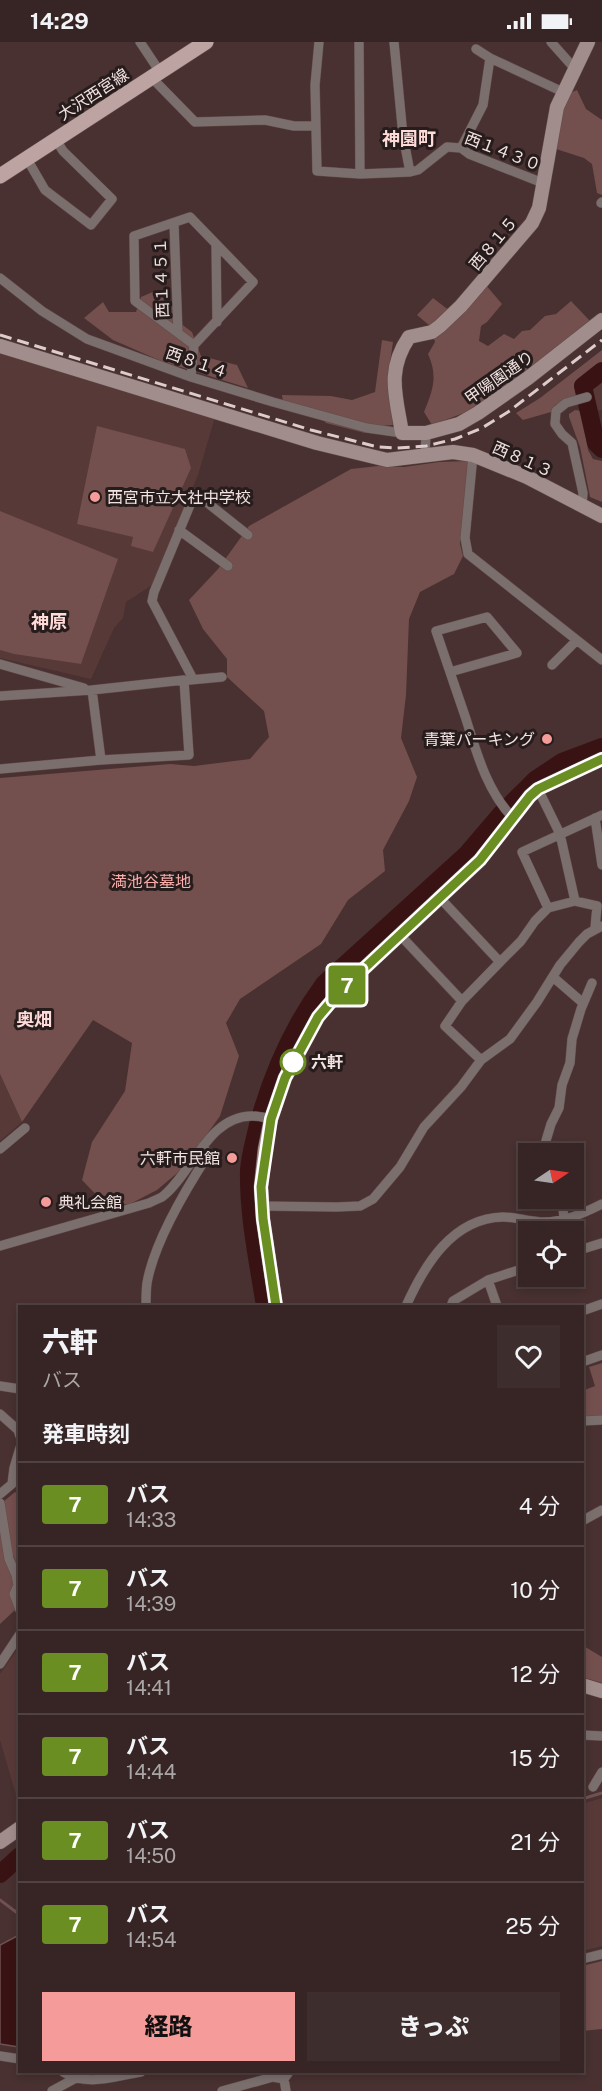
<!DOCTYPE html>
<html lang="ja">
<meta charset="utf-8">
<style>
:root{--surface:#362524;--page:#3d2d2c;--text:#f1f3f6;--muted:#aaa5a6;--line:#504241;--accent:#f59b99}
body{margin:0;font-family:"Public Sans","Noto Sans JP",sans-serif;background:var(--page);color:var(--text);height:100vh;display:flex;flex-direction:column;font-size:22px;white-space:nowrap}
*{box-sizing:border-box;margin:0}
p{font-size:20px;color:var(--muted)}
.icon{flex:none;width:33px;height:33px;fill:none;stroke:currentColor;stroke-width:2;stroke-linecap:round;stroke-linejoin:round}
.map{position:relative;flex:1;overflow:hidden}
.drawer{position:absolute;left:18px;top:1263px;width:566px;height:768px;display:flex;flex-direction:column;background:var(--surface);border-radius:0px;box-shadow:0 3px 9px #0003,0 0 0 2px var(--line)}
.drawer>*{flex:none}
.badge{padding:0 12px;border-radius:4px;font-size:21px;line-height:39px}
.needle{width:39px;rotate:77deg}
.fabs{position:absolute;left:518px;top:1101px;display:grid;gap:12px}
.fabs a{display:grid;place-items:center;width:66px;height:66px;border-radius:0px;background:var(--surface);box-shadow:0 3px 9px #0003,0 0 0 2px var(--line);font-size:30px}
.map>.badge{position:absolute;translate:-50% -50%;box-shadow:0 0 0 3px #fff}
h2{padding:0 24px;font-size:22px;line-height:54px}
.round{display:grid;place-items:center;flex:none;width:63px;height:63px;border-radius:0px;background:var(--page)}
.headline{display:flex;align-items:center;justify-content:space-between;height:102px;padding:0 24px}
h1{font-size:28px;font-weight:800;line-height:45px}
.button{display:flex;gap:12px;margin-top:auto;padding:12px 24px}
.button a{flex:1;height:69px;border-radius:0px;background:var(--accent);color:#111;font-size:24px;font-weight:800;line-height:69px;text-align:center}
.button a+a{background:var(--page);color:var(--text)}
ul{padding:0;list-style:none}
li{display:flex;align-items:center;gap:18px;height:84px;padding:0 24px;border-top:2px solid var(--line)}
li div{flex:1}
li b{display:block;font-size:22px}
li em{font-style:normal}
li .badge{min-width:66px;font-weight:700;text-align:center}
.status{display:flex;justify-content:space-between;align-items:center;height:42px;padding:0 30px;background:var(--surface);direction:ltr}
.status svg{height:16px;fill:currentColor}
.map>svg:first-child{display:block}
.built{fill:#573938}
.green{fill:#734f4e}
.water{fill:#391314;stroke:#705152;stroke-width:1.5}
.lines{fill:none;stroke-linecap:round;stroke-linejoin:round}
.stream{stroke:#705152;stroke-width:3}
.river{stroke:#391314;stroke-width:18}
.street-casing{stroke:#634d4c;stroke-width:10}
.secondary-casing{stroke:#634d4c;stroke-width:15}
.primary-casing{stroke:#634d4c;stroke-width:16}
.street{stroke:#7b6f6e;stroke-width:9}
.secondary{stroke:#a08d8c;stroke-width:14}
.primary{stroke:#bda4a3;stroke-width:15}
.rail{stroke:#ddcccb;stroke-width:3;stroke-dasharray:12 6;stroke-linecap:butt}
.line-casing{stroke:#fff;stroke-width:14}
.line{stroke:#6b8e23;stroke-width:9}
.poi-dot{fill:#f59b99;stroke:#271c1c;stroke-width:2}
.stop-dot{fill:#fff;stroke:#6b8e23;stroke-width:3}
.labels{text-anchor:middle;stroke-width:6;stroke-linejoin:round;paint-order:stroke}
.street-label{font-size:16px;fill:#f2e2e1;stroke:#271c1c}
.poi-label{font-size:16px;fill:#f2e2e1;stroke:#271c1c;text-anchor:start}
.park-label{font-size:16px;fill:#fbafac;stroke:#271c1c}
.stop-label{font-size:16px;font-weight:bold;fill:#f2e2e1;stroke:#271c1c;text-anchor:start}
.neighbourhood-label{font-size:18px;font-weight:bold;fill:#fedad8;stroke:#271c1c}
</style>
<div class="status"><b>14:29</b><svg viewBox="0 0 49 12"><path d="M0 12V9h3v3zM5 12V6h3v6zM10 12V3h3v9zM15 12V0h3v12zM26 1h20v11H26zM47 4h2v5h-2z"/></svg></div>
<div class="map">
<svg width="602" height="2049" viewBox="0 0 602 2049">
<rect width="100%" height="100%" fill="#483130"/>
<path class="built" d="M0 309 215 375 198 433 152 543 126 560 123 576 114 586 91 637 0 616Z
M602 331V368L595 369 587 343Z
M0 1032 22 1080 0 1099Z
M19 1605V1763L0 1698V1632Z
M602 1756V1904L582 1909V1762Z"/>
<path class="green" d="M577 48 586 67 602 78V153L597 151 592 122 584 116 556 107 560 68 568 52Z
M485 242 502 262 487 280 481 284 479 299 488 304 504 292 514 297 522 289 530 288 545 274 556 272 571 259 590 279 503 347 469 369 432 383 424 370C433 348 438 334 428 312L435 300 430 284 417 273 433 256 446 266 463 271Z
M155 249 162 251 169 256 180 281 192 290 201 314 237 323 248 346 161 319 113 298 84 276 103 260 109 270H136L141 255Z
M382 298 393 300 388 335 393 383 380 384 365 391 326 381 316 369 283 360 282 353 331 354 352 358 375 350Z
M602 308V331L585 343 588 351 555 363 551 370 523 378 516 371 540 356Z
M575 368 582 369 588 408 593 417 602 419V460L590 455 580 405 569 375V372Z
M97 384 185 407 191 426 153 510 131 504 133 495 77 482Z
M468 419 460 502 463 514 454 532 420 550 409 577 406 653 401 696 417 735 409 759 383 808 385 829 348 858 321 902 240 957 226 981 239 1014 220 1074 182 1127 157 1148 130 1162 106 1163 82 1138 92 1100 125 1049 132 1001 93 978 22 1080 0 1032V736L170 722 194 724 250 717 269 695 264 669 227 635V617L203 587 189 558 218 527 249 484 351 427 378 424 404 425 439 420Z
M0 469 118 517 81 622 14 612 0 608Z
M602 1321V1375L582 1374V1349L595 1344 589 1325Z
M15 1450 19 1453V1529L12 1510 3 1460Z
M0 1477 13 1532 15 1568 0 1582Z
M582 1603 602 1615V1641L582 1635Z
M602 1919V1987L582 1989V1924Z"/>
<path class="water" d="M19 1893V2005L0 2002V1903Z"/>
<g class="lines">
<path class="stream" d="M582 1757 602 1751
M0 1858 20 1873"/>
<path class="river" d="M602 329 583 344 596 401 602 407
M265 1264C258 1219 248 1173 249 1128 250 1113 255 1097 258 1083 272 1032 293 984 324 942L466 813 501 772 535 738 562 720 602 705
M0 1832 20 1814"/>
<defs>
<path id="street" d="M140 0 160 30
M319 0 315 43 317 129 360 132 359 0
M394 0 403 94 410 130 418 128 447 105 461 106 469 112 543 141
M551 0 575 27
M476 7 490 16
M152 36 195 80 265 78 294 84H316
M461 106 483 63 490 16 563 50
M27 117 45 148 91 183 112 157 63 109 56 98
M360 132 410 130
M601 161 602 160
M174 181 178 291
M216 202 217 280
M0 236 42 269 87 297 191 335 273 360 367 386 402 391
M191 335 194 303 253 240 190 175 134 194 135 259 194 303
M473 413 465 496 468 512 602 618
M425 415 426 391
M582 463 583 451 572 401 562 392 555 382 556 369 566 361 587 355
M179 488 228 524
M0 622 84 646
M552 623 576 599
M450 630 517 611 487 575 436 589C446 618 456 647 466 677 477 712 487 749 513 776
M193 637 152 559 154 550 195 451 248 493
M190 638 222 635
M92 648 101 718
M0 654 92 648 184 638 189 713 101 718 0 727
M538 747 560 792 575 859 597 864 595 886
M595 776 602 823
M440 856 500 920 521 899 535 879 548 866 575 859
M548 866 522 810 602 773
M400 893 462 959 500 920
M553 935 583 961
M462 959 445 984 481 1018
M0 1107 25 1086
M542 1112 551 1082 559 1066 562 1043 570 1021 572 997 581 967 592 941
M562 1156 564 1177
M261 1164 337 1165 360 1164 373 1157 400 1125 424 1085 461 1045 481 1018 510 997 537 960 560 923 579 900 587 892 602 884
M0 1204 149 1161C153 1159 158 1157 162 1155 192 1132 208 1073 253 1074 259 1074 266 1076 271 1077
M573 1210 602 1201
M488 1238 497 1264
M146 1264C146 1257 146 1248 147 1241 154 1201 186 1147 208 1113L203 1104
M406 1264C424 1224 452 1176 503 1175 515 1175 527 1179 540 1180 562 1181 582 1172 602 1162
M451 1264 453 1259 488 1238 528 1225
M582 1269 602 1262
M582 1320 602 1313
M0 1344 20 1347
M0 1372 18 1388 20 1394
M582 1379 602 1378
M0 1452 12 1442 14 1426 20 1406
M0 1461 9 1517 16 1533 18 1543 14 1552 20 1568
M582 1479 602 1468
M0 1622 20 1592
M582 1693 602 1694
M593 1745 602 1730
M582 1917 602 1912
M0 2014 20 2017
M63 2030C87 2045 115 2034 141 2030
M52 2049 74 2037
M222 2049 273 2035 284 2037
M286 2049 284 2037 289 2030"/>
<path id="secondary" d="M588 0 557 65 539 166 532 181 461 264 440 284 432 290 409 295C386 329 396 354 402 391H426L459 382 478 371 528 336 602 278
M0 304 317 401 387 418 453 410 473 413 527 435 602 474
M276 1264 263 1177 261 1145 265 1107 271 1077 285 1036 318 975 341 948 480 818 530 754 538 747 602 717
M582 1643 602 1649
M0 1800 20 1786"/>
<path id="primary" d="M0 134 206 0"/>
</defs>
<use href="#street" class="street-casing"/>
<use href="#secondary" class="secondary-casing"/>
<use href="#primary" class="primary-casing"/>
<use href="#street" class="street"/>
<use href="#secondary" class="secondary"/>
<use href="#primary" class="primary"/>
<path class="rail" d="M0 293 311 388 378 405 397 406 426 404 455 397 482 386 508 370 602 298"/>
</g>
<g class="lines">
<defs>
<path id="line" d="M276 1264 263 1177 261 1145 271 1077 285 1036 318 975 341 948 480 818 530 754 538 747 602 717"/>
</defs>
<use href="#line" class="line-casing"/>
<use href="#line" class="line"/>
</g>
<g class="poi-dot">
<circle cx="95" cy="455" r="6"/>
<circle cx="547" cy="697" r="6"/>
<circle cx="232" cy="1116" r="6"/>
<circle cx="46" cy="1160" r="6"/>
</g>
<circle class="stop-dot" cx="293" cy="1020" r="12"/>
<g class="labels">
<g class="street-label">
<text transform="translate(93 52) rotate(-33)" y="6">大沢西宮線</text>
<text transform="translate(503 109) rotate(21)" y="6">西１４３０</text>
<text transform="translate(493 201) rotate(-50)" y="6">西８１５</text>
<text transform="translate(161 236) rotate(-92)" y="6">西１４５１</text>
<text transform="translate(197 320) rotate(19)" y="6">西８１４</text>
<text transform="translate(499 335) rotate(-35)" y="6">甲陽園通り</text>
<text transform="translate(523 417) rotate(24)" y="6">西８１３</text>
</g>
<g class="poi-label">
<text x="107" y="461">西宮市立大社中学校</text>
<text x="535" y="703" text-anchor="end">青葉パーキング</text>
<text x="220" y="1122" text-anchor="end">六軒市民館</text>
<text x="58" y="1166">典礼会館</text>
</g>
<g class="park-label">
<text x="151" y="845">満池谷墓地</text>
</g>
<g class="stop-label">
<text x="311" y="1026">六軒</text>
</g>
<g class="neighbourhood-label">
<text x="409" y="103">神園町</text>
<text x="49" y="586">神原</text>
<text x="34" y="984">奥畑</text>
</g>
</g>
</svg>
<div class="fabs">
<a><svg class="needle" viewBox="-14 -14 28 28"><path d="M0-13l5 13h-10z" fill="#e53935"/><path d="M0 13l5-13h-10z" fill="#aaa5a6"/></svg></a>
<a><svg class="icon" aria-label="locate" viewBox="0 0 24 24"><circle cx="12" cy="12" r="6"/><path d="M12 2v4M12 18v4M2 12h4M18 12h4"/></svg></a>
</div>
<b class="badge" style="left:347px;top:943px;background:#6b8e23;color:#fff">7</b>
<section class="drawer">
<div class="headline"><div><h1>六軒</h1><p>バス</p></div><a class="round"><svg class="icon" aria-label="heart" viewBox="0 0 24 24"><path d="M12 20l-8-8c-3-5 5-10 8-4 3-6 11-1 8 4z"/></svg></a></div>
<h2>発車時刻</h2>
<ul>
<li><span class="badge" style="background:#6b8e23;color:#fff">7</span><div><b>バス</b><p>14:33</p></div><em>4 分</em></li>
<li><span class="badge" style="background:#6b8e23;color:#fff">7</span><div><b>バス</b><p>14:39</p></div><em>10 分</em></li>
<li><span class="badge" style="background:#6b8e23;color:#fff">7</span><div><b>バス</b><p>14:41</p></div><em>12 分</em></li>
<li><span class="badge" style="background:#6b8e23;color:#fff">7</span><div><b>バス</b><p>14:44</p></div><em>15 分</em></li>
<li><span class="badge" style="background:#6b8e23;color:#fff">7</span><div><b>バス</b><p>14:50</p></div><em>21 分</em></li>
<li><span class="badge" style="background:#6b8e23;color:#fff">7</span><div><b>バス</b><p>14:54</p></div><em>25 分</em></li>
</ul>
<div class="button"><a>経路</a><a>きっぷ</a></div>
</section>
</div>
